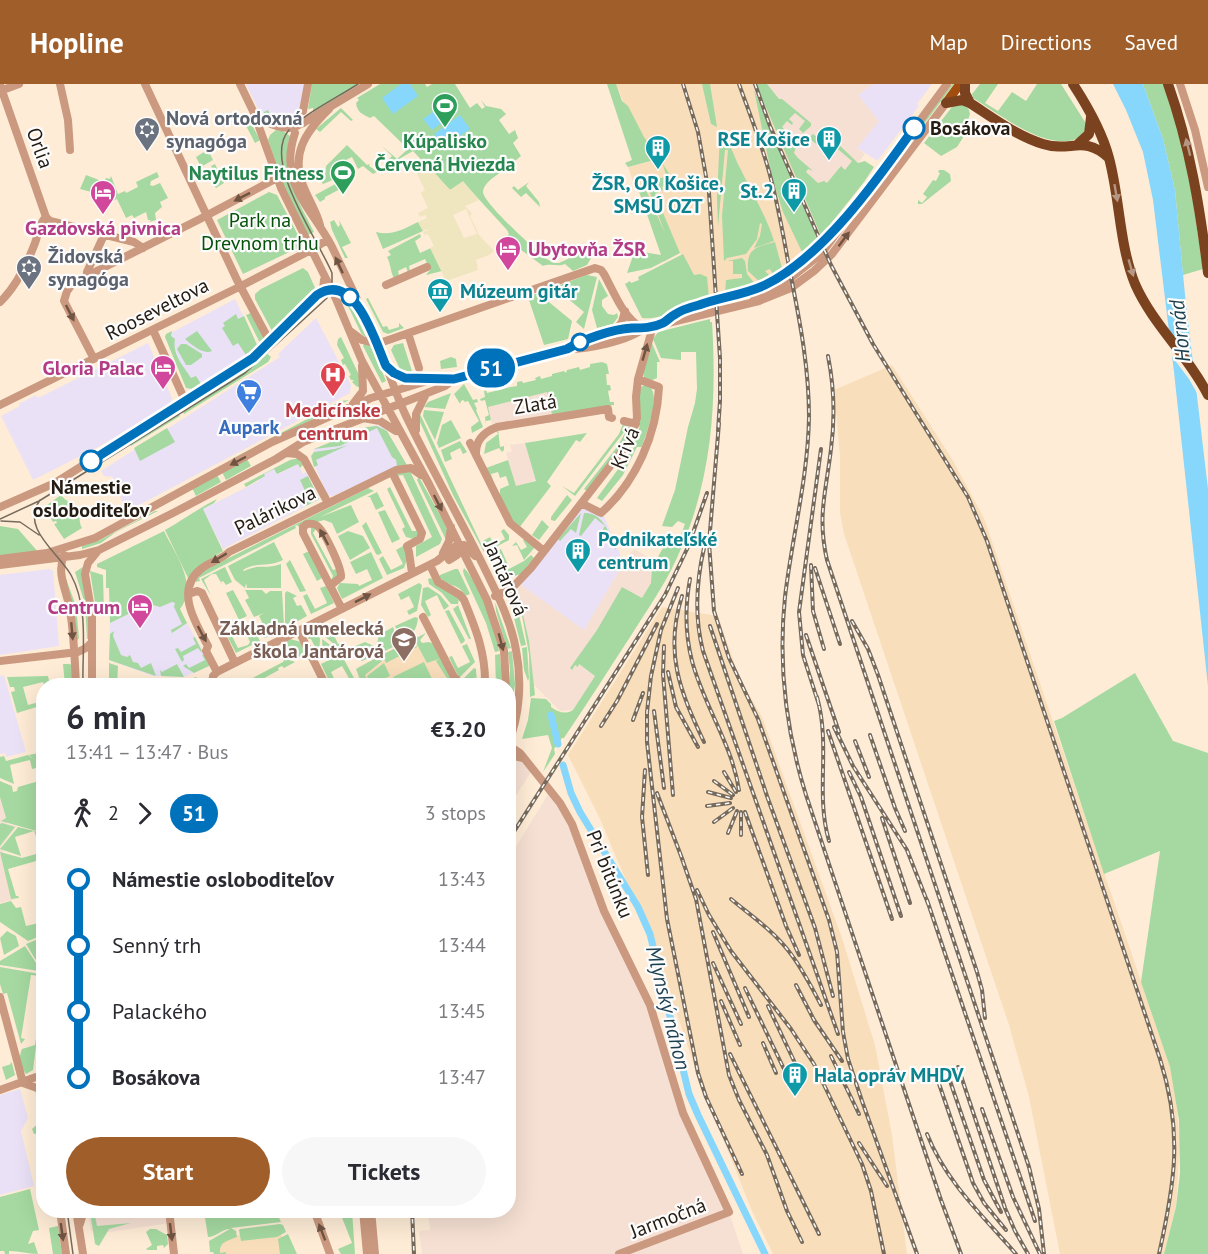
<!DOCTYPE html>
<meta charset="utf-8">
<style>
:root{--surface:#fff;--page:#f7f7f7;--text:#2b2b33;--muted:#7c7c81;--accent:#a05f2a}
body{margin:0;font-family:"PT Sans",sans-serif;background:var(--page);color:var(--text);height:100vh;display:flex;flex-direction:column;font-size:22px;white-space:nowrap}
*{box-sizing:border-box;margin:0}
p{font-size:20px;color:var(--muted)}
.icon{flex:none;width:33px;height:33px;fill:none;stroke:currentColor;stroke-width:2;stroke-linecap:round;stroke-linejoin:round}
.map{position:relative;flex:1;overflow:hidden}
.sheet{position:absolute;left:36px;top:594px;width:480px;height:540px;display:flex;flex-direction:column;background:var(--surface);border-radius:24px;box-shadow:0 6px 24px #0002}
.sheet>*{flex:none}
.badge{padding:0 12px;border-radius:20px;font-size:21px;line-height:39px}
.map>.badge{position:absolute;translate:-50% -50%;box-shadow:0 0 0 3px #fff}
.legs{display:flex;align-items:center;gap:9px;height:66px;padding:0 30px;font-size:20px}
.legs p{margin-inline-start:auto}
.overview{display:flex;align-items:center;justify-content:space-between;height:102px;padding:0 30px}
h1{font-size:33px;font-weight:600;line-height:45px}
.primary-button{display:flex;gap:12px;margin-top:auto;padding:12px 30px}
.primary-button a{flex:1;height:69px;border-radius:36px;background:var(--accent);color:#fff;font-size:24px;font-weight:600;line-height:69px;text-align:center}
.primary-button a+a{background:var(--page);color:var(--text)}
ul{padding:0 30px;list-style:none}
li{display:flex;align-items:center;gap:21px;height:66px;font-size:22px}
li i{display:grid;place-items:center;width:9px;height:100%;margin:0 8px;background:currentColor}
li i::after{content:'';width:15px;height:15px;margin:-8px;border:4px solid;border-radius:50%;background:var(--surface)}
li p{margin-inline-start:auto}
li:first-child i{background:linear-gradient(#0000 50%,currentColor 0)}
li:last-child i{background:linear-gradient(currentColor 50%,#0000 0)}
header{display:flex;align-items:center;gap:36px;box-sizing:border-box;height:84px;padding:0 30px;background:var(--accent);color:#fff}
header strong{font-size:28px}
nav{display:flex;gap:33px;margin-inline-start:auto;font-size:21px}
.map>svg:first-child{display:block}
.commercial{fill:#eae1f6}
.industrial{fill:#f6e0d3}
.built{fill:#f9debc}
.green{fill:#a5d9a1}
.sand{fill:#efe6c0;fill-rule:evenodd}
.water{fill:#87d6fb}
.pier{fill:#feecd6}
.lines{fill:none;stroke-linecap:round;stroke-linejoin:round}
.canal{stroke:#87d6fb;stroke-width:7}
.minor-tunnel{stroke:#d2c2af;stroke-width:8;stroke-dasharray:8 4;stroke-linecap:butt}
.minor{stroke:#ca997f;stroke-width:8}
.major{stroke:#a24d10;stroke-width:9}
.highway{stroke:#7b421f;stroke-width:10}
.tram{stroke:#766a5c;stroke-width:1.5}
.rail-casing{stroke:#766a5c;stroke-width:4}
.rail{stroke:#fcfcfc;stroke-width:1.5;stroke-dasharray:4.5;stroke-linecap:butt}
.minor-bridge{stroke:#ca997f;stroke-width:8}
.oneway{fill:#b59682}
.oneway2{fill:#6f5443}
.line-1-casing{stroke:#fff;stroke-width:14}
.line-1{stroke:#0072bc;stroke-width:9}
.stop-1-dot{fill:#fff;stroke:#0072bc;stroke-width:3}
.labels{text-anchor:middle;stroke-width:4.5;stroke-linejoin:round;paint-order:stroke}
.worship-label{font-size:20px;font-weight:bold;fill:#5b616d;stroke:#fcfcfc;text-anchor:start}
.stop-label{font-size:20px;font-weight:bold;fill:#241c12;stroke:#fcfcfc;text-anchor:start}
.culture-label{font-size:20px;font-weight:bold;fill:#0d838f;stroke:#fcfcfc;text-anchor:start}
.leisure-label{font-size:20px;font-weight:bold;fill:#27864d;stroke:#fcfcfc}
.street-label{font-size:20px;fill:#241c12;stroke:#fcfcfc}
.park-label{font-size:20px;fill:#045209;stroke:#fcfcfc}
.hotel-label{font-size:20px;font-weight:bold;fill:#b23c85;stroke:#fcfcfc;text-anchor:end}
.health-label{font-size:20px;font-weight:bold;fill:#be3a42;stroke:#fcfcfc}
.shop-label{font-size:20px;font-weight:bold;fill:#366cbe;stroke:#fcfcfc}
.education-label{font-size:20px;font-weight:bold;fill:#785e54;stroke:#fcfcfc;text-anchor:end}
.water-label{font-size:21px;font-style:italic;fill:#1c3f4f;stroke:#fcfcfc}
</style>
<header>
<strong>Hopline</strong>
<nav><a>Map</a><a>Directions</a><a>Saved</a></nav>
</header>
<div class="map">
<svg width="1208" height="1170" viewBox="0 0 1208 1170">
<rect width="100%" height="100%" fill="#feecd6"/>
<path class="commercial" d="M246 0H305L298 31 287 41 276 40 260 29Z
M873 0H932L917 20 919 22 878 76H876L857 64 858 11Z
M235 215 258 263 193 305H188L165 252Z
M316 234 351 301 350 309 126 428 113 393 104 392 101 387 280 273 278 270Z
M148 259 172 314 170 320 104 360 33 396 1 332 20 322 19 320 30 314 36 311 38 314Z
M375 341 383 343 387 347 408 383 397 382 333 412 327 411 312 375 314 365Z
M298 380 303 390 306 388 320 415 223 465 203 425 257 398 264 390 274 385 278 390Z
M583 420 603 430 619 467 622 482 584 547 517 498Z
M50 485 53 487 59 562 0 571V491Z
M172 518 176 519 175 523 182 540 172 549 187 539 211 581 184 593 161 592H153L109 576 110 539 149 520 160 523Z
M4 591 26 668 6 673 5 669 0 670V592Z
M20 1005 28 1034 21 1047 34 1102 0 1111V1011Z"/>
<path class="industrial" d="M757 0H873L858 11 879 37 857 64 865 70 858 79 814 119Z
M547 308 552 331 492 340 488 323Z
M525 359 536 396 516 403 506 369 512 367 510 361Z
M634 465 655 477 652 483 651 499 642 515 624 504 579 580 595 592 573 626 560 627 533 600 530 564 520 525 517 498 584 546 628 472Z
M514 673 523 674 532 686 509 723V685Z
M550 707 560 719 604 826 636 888 673 1001 729 1128 743 1170H422L419 1147 430 1146 428 1127 508 1126 509 774Z
M0 713 7 740 17 742 2 761 14 816 0 819Z
M88 1127H169L170 1139 109 1148 91 1147Z"/>
<path class="built" d="M616 0H757L820 151 771 193 749 204 706 215 680 169 664 178 639 108 636 106 628 83 648 78Z
M892 281 952 375 984 434 1170 983 1176 1012 1180 1061 1176 1123 1164 1170H1060L1029 1013 1009 941 844 450 840 429V372L834 306Z
M662 523 718 532 739 593 762 633 842 854 875 961 892 1051 907 1170H773L752 1127 697 990 657 870 600 735 568 671Z
M417 553 419 559 434 564 452 600 449 602 367 601 358 583Z
M279 1146 291 1170H218L217 1160 231 1152Z"/>
<path class="green" d="M312 0H359L313 30V24L308 25Z
M380 0H425L427 3 432 0H455L470 24 477 19 482 25 485 23 481 16 486 22 501 25 506 30 499 36 509 50 515 46 518 54 513 59 521 72 515 77 512 74 509 76 506 73 498 79 502 87C496 92 483 99 483 108 484 120 534 164 545 174L554 179H559L590 165 593 171 587 181 573 187 565 180C558 183 551 179 543 182L505 154 509 150 507 146 463 98 450 106 413 67 373 90 363 82 358 85 352 73 334 82 340 93 323 100 320 96 325 94 326 82 347 61 367 81 370 80 369 82 375 86 377 82 380 85 390 79 388 76 392 72 382 62 397 75 408 65 374 32 370 34C362 30 357 28 356 19L359 16 357 14Z
M607 0H616L622 17 628 22 644 53 671 92 673 104 667 101 662 103 663 106 655 110 680 169 651 184 627 189 633 172 637 167 661 171 639 107 645 104 665 149 644 93 652 90 653 95 662 94 666 91 663 81 658 75 628 83 625 79 632 76Z
M702 0H710L717 43 711 40Z
M756 0H767L779 15H782L811 39V42L803 49 799 45 805 37 795 29 789 35 793 39 792 41 787 37 782 43 798 57 794 69 798 74 813 87 808 85 806 88 818 99 824 97 827 99 841 82 845 86 852 77 833 61 836 58 858 79 865 77 874 83 864 98 821 152Z
M952 0H954L859 127H857Z
M980 0H998L985 19 998 27 1012 8 1026 17 1037 0H1061L1085 38 1086 46C1083 49 1079 53 1076 55 1045 67 998 29 973 14L972 10Z
M1143 0H1164L1187 77 1203 185 1183 191 1175 106 1163 55Z
M754 6 817 154 802 168 783 128 772 93Z
M958 20 968 23 970 30 967 39 971 41 957 63 941 72 924 59 952 23Z
M341 24 353 36 351 37 341 28 320 48 316 45Z
M268 26 273 37 289 29 294 35 287 41H282L264 33V28Z
M246 30 260 56 255 59 241 32 244 33Z
M276 46 283 47 290 52C280 88 298 116 314 148L308 151 284 103 268 56 270 51Z
M720 48C731 58 733 71 740 84 752 109 766 131 774 157L754 164 760 152 762 140 760 139 757 155 746 170 727 174 724 177 722 132 728 66H725L718 143 717 115Z
M813 50 829 63 826 67 811 56 807 60 804 58Z
M204 68 205 70 209 68 213 76 201 83 196 73Z
M215 80 224 99 216 104 210 95 216 92 211 82Z
M939 86H944L950 90 951 97 922 120H918V116L922 119 927 113 923 110 933 96 936 97 940 89 938 88Z
M157 88 159 93 151 97 150 101 153 102 160 99 168 114 160 118 162 123 155 129 156 136 149 138 151 136H148L146 128 134 134 132 131 126 134 117 115 106 120 99 118 104 100 99 98 98 101 94 100 91 108 80 105 86 91 104 98 106 94 110 95 111 92 118 110 125 107 126 109 138 103 136 98Z
M341 97 344 103 325 113V115L320 118 315 111Z
M529 98 526 102 539 118 540 123 526 109 521 113 512 104 514 102 518 106Z
M269 108 277 111 302 159V162L243 190 217 136Z
M334 136 338 143 340 141 339 136 351 159 342 163 348 174H345L332 146 330 138Z
M418 138 423 147 383 165 376 148C392 152 404 145 418 138Z
M420 150 421 153 415 157 420 169 431 164 442 187 426 191 430 186 425 175 409 182 410 187 408 188 406 183 398 187 399 191 394 194C390 187 391 180 387 173L391 171 388 167Z
M775 158 782 184 774 192 770 185 765 187 771 193 761 199 748 187C746 164 756 163 775 158Z
M683 170 694 191 700 190 707 193 709 214C690 220 661 237 642 234L625 200 630 197 631 199 639 196 638 193Z
M742 174 745 177 747 190 756 201 725 210 726 196 742 194V190H733V177H727Z
M303 184 308 188 316 206 272 247 255 215V210L261 205Z
M587 191 597 193 584 245 576 238 584 228 555 204 551 208 549 205Z
M599 195 608 212 602 216V222L608 230 614 231 617 229 618 233 613 240 597 244 592 226Z
M339 209 349 218 367 255 361 249 348 222Z
M538 209 572 237 568 255 544 261 528 213Z
M368 214 383 243 387 242 389 246 399 243V239L404 244 388 250 383 248 366 215Z
M251 229 265 256 261 261 246 231Z
M236 230 238 235 244 232 258 263 246 271 238 259 233 262 222 244 225 242 223 239Z
M710 235V238H712C717 321 712 399 676 476 664 502 647 526 632 550 609 585 587 620 564 654H562L554 665 555 670 543 688 552 664 548 651 522 655 528 636 531 614 546 615 551 620V623C558 628 565 631 573 626L595 592 579 580 578 583 575 581 572 586 570 584 597 546 622 503 642 514 651 499 652 483 670 452 679 456 685 440 678 437 672 443 662 442 675 406 688 343 695 319 697 305 696 268H681V276L661 274 653 255 658 248Z
M172 247 171 252 175 255C172 271 183 281 191 294L196 292 201 300 192 305 186 304 165 253 166 250Z
M197 247 212 267C203 271 192 261 185 255Z
M341 253 359 291 361 304 356 302 352 298 354 296H351L349 292 351 291 345 280 343 281 341 276 344 274 337 261 338 255Z
M651 257 660 278H657V294L650 297 644 293 643 288Z
M403 259 412 287 411 288 400 285 391 266 394 261Z
M181 260H186L202 270V273L191 281H186L177 265Z
M364 260 372 263 386 297 382 299 363 262Z
M265 268 271 273 268 278 184 330 181 325 242 286Z
M451 273 456 275 457 283 441 285 440 277Z
M602 278 607 280 609 290H606L607 301H610L611 306 608 307 610 318H614V321L552 331 547 308 488 323 491 336 486 337V340L485 333 489 331 485 316 481 317 480 315 485 313 484 307 486 306 487 309 499 306V303L504 302 505 304 517 302V298L522 297 523 299 536 296 535 294 540 292 541 295 552 292V290L564 287 566 289 567 286 579 283 580 286 590 283V280Z
M464 300 473 316 477 315 478 318 474 319 477 325 476 326 483 343 472 349 471 343 479 337 468 317 465 318 463 316 461 317 460 320 454 310Z
M646 301 651 304C660 317 646 349 642 363H637L623 391 602 417 597 414 635 362 632 359 640 342 639 308 642 302Z
M451 309 445 325 424 323 428 318Z
M349 316 234 377 232 375 341 317Z
M424 326 444 328 435 356 423 332Z
M177 328 180 332 131 362 128 357Z
M420 330 484 466V468L453 411 420 338 418 334Z
M451 336 461 354 439 364 437 359 442 341Z
M623 340 627 341 624 348 575 412 562 402 574 409 619 350Z
M377 342 387 347 408 383 397 382 396 376 392 373 377 344 340 362 314 365 367 343Z
M629 342 630 344 627 354 587 407 584 405 617 363Z
M167 344 175 358 140 377 134 364Z
M498 345 500 363 504 362V366L502 368 499 364 484 370 486 359 498 350 496 346Z
M587 349 580 358 576 356 547 398 551 402 519 444 507 430 509 428 500 415V405L509 401 506 392 500 394 498 388 491 390 495 402 486 384 508 376 516 402 536 397 525 359Z
M460 357 467 368 463 370 460 364 450 369 452 375 445 378 441 366Z
M348 361 316 376 318 381 314 383 311 372 314 368 335 365Z
M299 374 303 381 300 384 298 380 277 390 274 385 264 390 265 392 246 403 244 400 290 376Z
M247 375 251 382 226 396 222 388Z
M410 387 442 455 440 460 416 473V462L432 453 403 391 396 392 398 389Z
M217 391 221 398 196 412 192 404Z
M308 392 319 415 306 422 303 416 308 413 300 396Z
M419 393 445 440 448 448 447 458 417 396Z
M390 403 412 447H418L419 451 414 455 406 453 402 445 405 443 387 405Z
M368 404 374 407 320 433 351 421 359 438 337 450 332 439 324 436 299 443 297 441 295 442 296 444 199 494 200 497 195 498 203 487Z
M377 408 384 422 376 426 370 413H367Z
M61 411C66 418 72 418 77 424 81 431 78 437 82 444L64 455 54 440 57 439 56 437 53 438 45 425 47 421Z
M567 411 572 416 555 437 551 436V433Z
M217 415 214 419 203 425 223 467 202 480 189 496 165 446C183 436 199 424 217 415Z
M385 426 400 455 392 459 378 428Z
M155 427H158L116 448 101 459 82 465V462L100 456Z
M581 429 576 449 571 445 560 457 558 455Z
M584 429C603 428 610 450 616 466L610 460 611 458 607 455 608 453 601 448 605 442 595 434 581 452 579 451Z
M542 436 549 443 539 456 532 451Z
M366 438 382 469 378 471 376 470 362 442Z
M0 442 18 445 39 469 0 473Z
M311 442 316 445 313 449 333 486 337 485 338 492 334 497 331 496 333 492 311 450Z
M504 445 509 451V456L488 467 483 457 490 453 494 461 505 455 501 447Z
M164 447C175 470 199 501 180 525L187 539 172 549 171 546 182 540 174 523 175 519 172 518 160 523 149 520 110 539 109 504H106V486L97 483V480Z
M348 447 363 452 370 464 350 476 338 452Z
M525 454 535 463 524 476 517 461 512 462 516 458 521 466 527 463 523 456Z
M274 458 283 476C268 484 258 477 243 486L244 487C261 479 264 486 281 480V504H247L246 499 245 504 235 496 228 482Z
M403 462 409 477 406 478 404 484 387 491 379 475 383 472 391 486 403 480 396 466Z
M501 465 509 483 505 484 490 470Z
M307 468H309L322 494 317 497 303 470Z
M371 468 383 494 342 515 337 504 340 499 358 500 359 502 372 496 367 485 356 490 350 478Z
M531 471 534 474 521 490 508 494 506 488 507 486 524 477Z
M290 476 306 507 300 508 286 480Z
M83 483 88 528V555H87L85 520 75 488Z
M225 483 232 498 226 501 223 497 221 498 223 502 216 490H212L204 496 211 512 201 495Z
M464 484C480 500 495 545 499 567L495 568 486 539 464 491 463 487Z
M455 485H458L470 510 465 512C460 499 447 503 439 493L440 491Z
M90 487 103 491 104 530 96 525Z
M65 492 76 522 79 554 77 557Z
M431 494 435 499 459 514 458 520H451L442 509 429 500 428 495Z
M419 499 422 501 417 527 409 531 407 527 414 523 409 512 401 516 398 510Z
M326 502 334 519 311 530 303 512 307 510 315 525 327 519 320 504Z
M428 503 440 511 449 522 444 526 437 511 425 517 431 531 428 533 421 521 423 504Z
M233 506 247 532 239 536 226 509Z
M245 506H262L266 510 270 507H282L284 541 282 546 265 554 263 553 258 543 263 540 259 532 264 529 254 533 245 516 249 514Z
M287 507 297 512 293 514 297 522 301 521 307 532 289 542 285 540V509Z
M518 509 529 557 535 611 530 613 529 570Z
M514 512 515 514 526 561 521 562 512 526Z
M495 518 511 564 507 565 496 527Z
M458 521 471 555H469L453 525Z
M449 526 465 556 464 558 461 560 445 527Z
M415 533 418 534C417 545 412 553 402 558L395 542Z
M251 540 260 557 236 569 226 550 230 548 238 564 248 561 250 558 243 543Z
M335 542 338 546 333 549 338 560 344 558 346 562 344 565H340L323 551 325 547Z
M314 543 320 555 319 571 311 555H308Z
M393 543 398 557 401 559 383 568 381 567 377 560 379 551Z
M114 547 113 552 121 571 127 573 130 571 133 578 138 579 141 584 151 579 156 592 109 576 110 550Z
M426 549 420 556 422 559 429 558 434 560 451 593V598L454 599 452 601H437L448 596 436 577 439 575 427 579 414 555Z
M195 553 202 567 201 568 198 564 183 572 184 576 182 578 175 565 178 564 181 568 196 560 193 554Z
M290 555 301 558 305 566 302 573 296 572 297 568 282 563 287 560V556Z
M322 555 337 566 338 568 323 574Z
M413 555 417 563 386 579 382 571Z
M365 558 374 562 378 570 362 577 346 568V566Z
M467 560 475 578 459 594 449 573 452 572 458 584 470 578 462 562Z
M527 563 529 594 528 597 524 586 522 564Z
M512 567 515 600 509 643 510 586 508 568Z
M341 570 354 594 350 596 342 582 331 588 337 601H331L321 580Z
M500 570 502 601H496L495 571Z
M202 571H205L211 581 194 589 183 582 186 580 189 584 205 576Z
M380 572 382 577 365 591 370 601H362L356 585Z
M281 573 295 578 284 584 282 582 278 584 279 586 255 599 254 596 250 598V601H235V596L247 597 283 578 284 576Z
M424 578 433 597 418 601H397L393 593Z
M109 579 118 582 117 601H109Z
M384 579 390 592 379 597 377 594 372 596 374 601H371L367 592Z
M63 580H70L72 582V601H65Z
M177 580 184 593 161 592 160 586 162 588Z
M474 584 476 585 477 601H468L462 596Z
M1135 589 1173 657 1208 669V1170H1164L1176 1123 1180 1089 1179 1036 1170 983 1141 898 1160 767 1104 790 1054 637 1062 634Z
M48 592 50 601H44L43 598 23 603 28 621 43 617V621L17 629 11 608 15 607 14 603H10L7 593Z
M196 593 202 601H165L161 596 185 597Z
M43 668V682L37 684 36 682V684L32 685 30 676 10 681 14 700 0 694V673L4 672 6 677 28 671 34 676 29 671Z
M0 697 12 702 13 708 17 707 18 703 39 697 43 722 36 731 40 748 1 737 6 734 0 713Z
M2 739 15 743 0 762V740Z
M18 743 38 748 42 755 38 757 34 747 15 753 21 772 0 765Z
M0 768 22 774 43 768V775L8 785 16 812H18L19 814 11 815Z
M11 817 16 824 21 823 26 842 43 838V851L28 857 0 838V820Z
M7 847 16 852 19 862 4 871 0 854Z
M43 853V874L40 883 26 860Z
M25 862 40 885 39 887 0 881V877Z
M0 883 40 890V892L31 891 21 954 25 955 21 960 7 909 3 910 0 900Z
M43 908 33 986 26 990C20 983 18 973 22 965L35 961Z
M43 933V984L37 990 36 982Z
M10 978 12 979 15 991 6 996 2 983 11 980Z
M40 1038H43V1069L39 1049 34 1050 32 1045Z
M30 1105 39 1146 33 1147 28 1160 34 1158 38 1170C27 1170 21 1167 9 1167V1170H5L4 1167H0V1113Z
M90 1127H94L97 1142 131 1139 109 1145 99 1162 95 1160Z
M204 1127H276L281 1138 231 1144 236 1147 237 1153C227 1157 219 1158 220 1169L226 1168V1170H214L213 1168H210L209 1157 230 1145C222 1145 216 1153 208 1153Z
M352 1127 355 1170H341L338 1165 352 1159 341 1131 336 1133V1131Z
M280 1140 283 1141 286 1148 277 1153 241 1157 239 1146 240 1145Z
M58 1142 62 1170H53L49 1144Z
M156 1145 167 1151 168 1160 164 1164 163 1161 157 1162V1166H148L146 1165 152 1161 146 1148 150 1145Z
M288 1150 297 1170H280L278 1155Z"/>
<path class="sand" d="M425 78 450 106 463 97 479 116 465 122 472 130 470 132 479 151 494 167 489 171 476 176 478 186 446 197 430 164 434 162 428 150 425 151 423 148 428 146 427 145 423 147 418 138 427 134 425 131 420 133 418 129 428 124 421 109 425 106 415 86ZM466 125 477 150 464 154 453 131Z"/>
<path class="water" d="M401 0H410L418 12 393 30 382 14Z
M1113 0H1143L1163 55 1175 106 1185 211 1208 405V602L1174 288 1153 116 1143 68 1126 26Z
M449 17 457 28 432 46 423 35Z
M460 31 470 45 444 63 434 50Z"/>
<path class="pier" d="M1165 241 1197 283 1201 316 1189 295 1168 267Z"/>
<g class="lines">
<path class="canal" d="M551 631 558 660
M563 681 571 709 580 728 638 823 650 850 689 1010 698 1031 765 1170"/>
<path class="minor-tunnel" d="M706 218 725 213"/>
<path class="minor" d="M60 0 68 36 70 66
M145 0 237 196 270 258
M240 0 254 29 281 104 336 215 362 277 429 400 487 516 504 567 506 602
M1180 0 1195 46 1208 103
M0 1 46 133
M0 7 19 0
M303 27 308 0
M255 30C268 40 277 44 293 44
M303 39 368 0
M295 49C278 99 310 122 331 161 350 200 370 241 386 281 392 298 398 315 406 332 430 382 458 431 483 481 496 508 511 536 516 566 522 596 520 631 508 660
M46 133 50 137 134 158 143 164
M320 141C317 129 310 118 305 106 289 72 305 48 329 25
M88 191 87 188 104 151
M386 201 427 183
M329 205 342 207 355 217
M725 213C737 210 750 208 761 203 791 190 817 165 838 141
M754 214 784 199 821 170 947 0
M0 218C16 203 27 180 35 159 38 151 39 139 46 133
M664 239 672 231 706 218
M153 246 182 310 185 314H190
M350 247 362 256 377 260
M408 249 419 284
M613 249 622 238 625 227
M377 260 595 184 601 186 604 190C614 208 623 234 642 244
M568 265C587 265 628 257 643 245
M94 275 64 217 67 207 73 199 200 135 277 94
M388 284C400 297 416 292 432 295
M353 320 363 307 362 282
M0 321 241 202 311 166 327 156
M363 334 380 337 396 347
M624 337 636 340
M416 346V330L426 310
M470 359 510 439 544 467
M286 369 297 370 304 375 328 419
M476 371C475 356 484 348 497 343L608 325 609 333 612 334
M392 388 422 449 420 455 407 462 409 468 412 489
M583 420 601 429C636 398 657 350 659 303L638 295
M0 423 55 399 244 280 259 269 323 206 324 196
M443 469 449 457 451 443
M64 471C56 490 67 507 70 526 74 551 75 577 76 602
M0 475 47 469 95 454 272 358 371 314 434 295H454L567 265 579 258 631 244 643 245 759 217 791 204 814 187 832 170 946 19
M449 476 457 471 463 463
M0 481 80 471 99 466 173 429 276 375 303 358 445 302 454 295
M430 481 438 498 460 511 464 516C476 545 486 570 485 602
M330 502 341 493C342 485 324 445 316 441 312 439 311 440 307 440L303 443V449L342 525
M189 510 197 507 202 509 235 579
M495 512 512 504 531 484 628 359 637 334 636 313 638 295 653 242
M423 533 454 593 463 602
M299 547 326 602
M0 577 78 568 86 564 92 558
M217 588 206 567 208 562C196 540 174 506 201 485 209 478 221 476 229 468L396 386 411 384 421 391
M92 602V531L85 490 88 479 97 468
M212 602 213 592 217 588 437 477 456 462 464 461 475 472
M508 661 520 669 560 719 572 740 604 827 650 921 683 1029 729 1128 619 1170
M508 671 523 674
M0 913 23 999
M23 999 37 1004 44 1010
M0 1006 36 993H44
M60 1126 66 1170
M76 1126 83 1170
M169 1126 174 1170
M314 1126 330 1170
M363 1126 367 1170
M371 1126 375 1170
M80 1140 84 1126"/>
<path class="major" d="M946 19 960 0"/>
<path class="highway" d="M965 0V9L970 19
M1073 0C1088 23 1102 47 1109 74 1120 115 1119 160 1135 200 1153 241 1188 271 1208 311
M1168 0C1190 62 1200 124 1208 189
M946 19 962 16 970 19C993 34 1017 52 1043 60 1071 69 1083 50 1109 74
M1078 60 1089 50 1091 33"/>
<path class="tram" d="M40 416C20 444 58 468 71 491 89 524 82 565 83 602
M0 435 39 417 245 289 327 214 332 203V189C319 157 261 77 289 46 304 30 338 13 358 0
M1 437 20 438 39 451
M67 1126 73 1170"/>
<defs>
<path id="rail" d="M683 0 698 48 709 109 720 274V317L718 347
M739 0C750 31 763 63 771 95 780 129 785 163 792 198 801 243 809 287 809 333 808 394 792 453 785 513 778 580 786 647 806 711L941 1116 961 1170
M755 0 770 42 831 181 873 260 968 413 987 457 1160 975C1183 1048 1175 1098 1159 1170
M828 272C834 302 835 335 831 365 826 408 817 432 827 476L1029 1083 1039 1125 1044 1170
M719 339 709 459 714 527 729 574 758 635 829 836 837 868 843 948 848 975 862 1017 917 1170
M704 464C696 499 694 532 703 567L838 950
M811 481 813 527 824 565
M815 484 840 560
M690 495C685 522 685 550 692 577 704 622 732 660 739 706
M678 504 661 546 651 592 647 628V658L667 835 698 989 706 1013 742 1090
M682 512C664 569 680 607 704 658
M852 537 868 565 878 591 977 888 982 906 985 934
M710 542 767 712 815 844 833 912
M806 551 839 648
M664 562 663 590 673 711
M668 588 676 623 698 663
M817 613C831 662 815 709 829 757
M819 621 803 571 799 528 821 365
M654 627 664 704
M633 636 643 609
M601 642 617 617 657 540
M834 643 853 682 907 766 929 822
M828 647 892 835
M870 651 895 724 905 747
M855 657 869 693
M645 686 642 733 648 791
M724 688 736 708
M849 688 861 713 901 832
M714 697 733 711
M708 708 731 714
M657 709 683 777
M707 722 730 719
M745 728 786 842 799 871
M882 734 910 819
M714 738 733 724
M728 749 737 727
M741 751V728
M508 757 665 511 688 463 707 409
M680 769 696 815 729 991 739 1016 767 1071 787 1127 802 1158
M697 806 709 831 731 867 791 945 814 980 862 1080 871 1107 884 1170
M731 815C750 831 771 845 787 865 801 882 811 902 821 921
M927 816 1035 1137
M713 848 749 933
M713 879 741 940
M796 901 814 936 842 977
M745 904 784 985
M721 917 740 961
M768 922 795 979
M763 959 776 989
M730 970 819 1150
M831 972 859 1030
M958 983 1005 1124 1015 1147 1028 1170
M936 991 973 1099 984 1119 1006 1146
M949 994 984 1096 1001 1128
M982 1025 1013 1113 1040 1170
M927 1050C946 1098 983 1132 1016 1170
M859 1059 887 1102
M412 1126 414 1170"/>
</defs>
<use href="#rail" class="rail-casing"/>
<use href="#rail" class="rail"/>
<path class="minor-bridge" d="M293 44 303 39"/>
</g>
<defs><path id="oneway-solid" d="M-6-.8H1V-3.2L6.5 0L1 3.2V.8H-6Z" transform="scale(1.5)"/></defs>
<g class="oneway">
<use href="#oneway-solid" transform="translate(1188 63) rotate(-104)"/>
<use href="#oneway-solid" transform="translate(1116 109) rotate(80)"/>
<use href="#oneway-solid" transform="translate(1131 184) rotate(74)"/>
</g>
<g class="oneway2">
<use href="#oneway-solid" transform="translate(242 113) rotate(153)"/>
<use href="#oneway-solid" transform="translate(844 155) rotate(-53)"/>
<use href="#oneway-solid" transform="translate(339 181) rotate(-115)"/>
<use href="#oneway-solid" transform="translate(70 229) rotate(63)"/>
<use href="#oneway-solid" transform="translate(645 268) rotate(-74)"/>
<use href="#oneway-solid" transform="translate(238 377) rotate(152)"/>
<use href="#oneway-solid" transform="translate(438 419) rotate(63)"/>
<use href="#oneway-solid" transform="translate(324 453) rotate(-118)"/>
<use href="#oneway-solid" transform="translate(219 474) rotate(149)"/>
<use href="#oneway-solid" transform="translate(363 514) rotate(-27)"/>
<use href="#oneway-solid" transform="translate(72 547) rotate(85)"/>
<use href="#oneway-solid" transform="translate(202 550) rotate(62)"/>
<use href="#oneway-solid" transform="translate(501 558) rotate(75)"/>
<use href="#oneway-solid" transform="translate(62 1148) rotate(82)"/>
<use href="#oneway-solid" transform="translate(171 1148) rotate(83)"/>
<use href="#oneway-solid" transform="translate(322 1148) rotate(-111)"/>
</g>
<g class="lines">
<defs>
<path id="line-1" d="M91 377 253 274 317 211C355 186 375 257 386 282L394 289 405 294 454 295 567 265C584 255 613 245 632 244 642 244 653 244 663 239 667 237 670 233 674 231 681 226 691 223 699 221 720 213 744 211 765 201 823 173 877 96 914 44"/>
</defs>
<use href="#line-1" class="line-1-casing"/>
<use href="#line-1" class="line-1"/>
</g>
<defs>
<symbol id="stadium-pin" viewBox="-11 -11 22 30"><path d="M0 17L-7.5 6A9.5 9.5 0 1 1 7.5 6Z" fill="#2e9e5b" stroke="#fcfcfc"/><path d="M0-5a6.5 5 0 1 0 0 10a6.5 5 0 1 0 0-10ZM-3.5-1.8h7v3.6h-7Z" fill="#fff"/></symbol>
<symbol id="synagogue-pin" viewBox="-11 -11 22 30"><path d="M0 17L-7.5 6A9.5 9.5 0 1 1 7.5 6Z" fill="#6b7280" stroke="#fcfcfc"/><path d="M0-6.5L5.6 3.2H-5.6ZM0 6.5L5.6-3.2H-5.6Z" fill="#fff"/></symbol>
<symbol id="building-pin" viewBox="-11 -11 22 30"><path d="M0 17L-7.5 6A9.5 9.5 0 1 1 7.5 6Z" fill="#0f9aa8" stroke="#fcfcfc"/><path d="M-4-6H4V6H1V3H-1V6H-4ZM-2.5-4.3h1.7v1.8h-1.7ZM.8-4.3h1.7v1.8H.8ZM-2.5-1h1.7V.8h-1.7ZM.8-1h1.7V.8H.8Z" fill="#fff"/></symbol>
<symbol id="hotel-pin" viewBox="-11 -11 22 30"><path d="M0 17L-7.5 6A9.5 9.5 0 1 1 7.5 6Z" fill="#d1479c" stroke="#fcfcfc"/><path d="M-6-4.5h1.5V1H6V5H4.5V3h-9V5H-6ZM-4 0a1.8 1.8 0 1 1 3.6 0ZM.5 0V-2.5h3Q6-2.5 6 0Z" fill="#fff"/></symbol>
<symbol id="museum-pin" viewBox="-11 -11 22 30"><path d="M0 17L-7.5 6A9.5 9.5 0 1 1 7.5 6Z" fill="#0f9aa8" stroke="#fcfcfc"/><path d="M0-6L6-3V-2H-6V-3ZM-5-1h2V3h-2ZM-1-1h2V3h-2ZM3-1h2V3H3ZM-6 4H6V6H-6Z" fill="#fff"/></symbol>
<symbol id="hospital-pin" viewBox="-11 -11 22 30"><path d="M0 17L-7.5 6A9.5 9.5 0 1 1 7.5 6Z" fill="#e0444e" stroke="#fcfcfc"/><path d="M-5-5h3v3.5h4V-5h3V5h-3V1.5h-4V5h-3Z" fill="#fff"/></symbol>
<symbol id="supermarket-pin" viewBox="-11 -11 22 30"><path d="M0 17L-7.5 6A9.5 9.5 0 1 1 7.5 6Z" fill="#3f7fe0" stroke="#fcfcfc"/><path d="M-6-5.5h2.5l.6 2H6L4.5 2H-2.5L-4.4-4H-6ZM-1.5 3.2a1.3 1.3 0 1 0 .1 0ZM3 3.2a1.3 1.3 0 1 0 .1 0Z" fill="#fff"/></symbol>
<symbol id="school-pin" viewBox="-11 -11 22 30"><path d="M0 17L-7.5 6A9.5 9.5 0 1 1 7.5 6Z" fill="#8d6e63" stroke="#fcfcfc"/><path d="M0-5L7-2L0 1L-7-2ZM-4 1L0 2.5L4 1V4Q0 6-4 4Z" fill="#fff"/></symbol>
</defs>
<g fill-rule="evenodd">
<use href="#stadium-pin" x="430" y="7" width="30" height="40"/>
<use href="#synagogue-pin" x="132" y="31" width="30" height="40"/>
<use href="#building-pin" x="814" y="40" width="30" height="40"/>
<use href="#building-pin" x="643" y="49" width="30" height="40"/>
<use href="#stadium-pin" x="328" y="74" width="30" height="40"/>
<use href="#building-pin" x="779" y="92" width="30" height="40"/>
<use href="#hotel-pin" x="88" y="94" width="30" height="40"/>
<use href="#hotel-pin" x="493" y="150" width="30" height="40"/>
<use href="#synagogue-pin" x="14" y="169" width="30" height="40"/>
<use href="#museum-pin" x="425" y="192" width="30" height="40"/>
<use href="#hotel-pin" x="148" y="269" width="30" height="40"/>
<use href="#hospital-pin" x="318" y="276" width="30" height="40"/>
<use href="#supermarket-pin" x="234" y="293" width="30" height="40"/>
<use href="#building-pin" x="563" y="452" width="30" height="40"/>
<use href="#hotel-pin" x="125" y="508" width="30" height="40"/>
<use href="#school-pin" x="389" y="541" width="30" height="40"/>
<use href="#building-pin" x="780" y="976" width="30" height="40"/>
</g>
<g class="stop-1-dot">
<circle cx="914" cy="44" r="10"/>
<circle cx="350" cy="213" r="8"/>
<circle cx="580" cy="258" r="8"/>
<circle cx="91" cy="377" r="10"/>
</g>
<g class="labels">
<g class="worship-label">
<text x="166" y="41">Nová ortodoxná<tspan x="166" dy="23">synagóga</tspan></text>
<text x="48" y="179">Židovská<tspan x="48" dy="23">synagóga</tspan></text>
</g>
<g class="stop-label">
<text x="930" y="51">Bosákova</text>
<text x="91" y="410" text-anchor="middle">Námestie<tspan x="91" dy="23">osloboditeľov</tspan></text>
</g>
<g class="culture-label">
<text x="810" y="62" text-anchor="end">RSE Košice</text>
<text x="658" y="106" text-anchor="middle">ŽSR, OR Košice,<tspan x="658" dy="23">SMSÚ OZT</tspan></text>
<text x="774" y="114" text-anchor="end">St.2</text>
<text x="460" y="214">Múzeum gitár</text>
<text x="598" y="462">Podnikateľské<tspan x="598" dy="23">centrum</tspan></text>
<text x="814" y="998">Hala opráv MHDV</text>
</g>
<g class="leisure-label">
<text x="445" y="64">Kúpalisko<tspan x="445" dy="23">Červená Hviezda</tspan></text>
<text x="324" y="96" text-anchor="end">Naytilus Fitness</text>
</g>
<g class="street-label">
<text transform="translate(40 64) rotate(70)" y="7">Orlia</text>
<text transform="translate(157 225) rotate(-27)" y="7">Rooseveltova</text>
<text transform="translate(535 320) rotate(-9)" y="7">Zlatá</text>
<text transform="translate(625 364) rotate(-67)" y="7">Krivá</text>
<text transform="translate(275 426) rotate(-26)" y="7">Palárikova</text>
<text transform="translate(506 494) rotate(66)" y="7">Jantárová</text>
<text transform="translate(610 790) rotate(68)" y="7">Pri bitúnku</text>
<text transform="translate(668 1134) rotate(-21)" y="7">Jarmočná</text>
</g>
<g class="park-label">
<text x="260" y="143">Park na<tspan x="260" dy="23">Drevnom trhu</tspan></text>
</g>
<g class="hotel-label">
<text x="103" y="151" text-anchor="middle">Gazdovská pivnica</text>
<text x="528" y="172" text-anchor="start">Ubytovňa ŽSR</text>
<text x="144" y="291">Gloria Palac</text>
<text x="120" y="530">Centrum</text>
</g>
<g class="health-label">
<text x="333" y="333">Medicínske<tspan x="333" dy="23">centrum</tspan></text>
</g>
<g class="shop-label">
<text x="249" y="350">Aupark</text>
</g>
<g class="education-label">
<text x="384" y="551">Základná umelecká<tspan x="384" dy="23">škola Jantárová</tspan></text>
</g>
<g class="water-label">
<text transform="translate(1180 247) rotate(-96)" y="7">Hornád</text>
<text transform="translate(668 924) rotate(76)" y="7">Mlynský náhon</text>
</g>
</g>
</svg>
<b class="badge" style="left:491px;top:284px;background:#0072bc;color:#fff">51</b>
<section class="sheet">
<div class="overview"><div><h1>6 min</h1><p>13:41 – 13:47 · Bus</p></div><b>€3.20</b></div>
<div class="legs"><svg class="icon" aria-label="walk" viewBox="0 0 24 24"><circle cx="13" cy="4" r="2"/><path d="M13 8l-2 6 4 7M11 14l-3 7M7 12l3-4h3l4 4"/></svg>2<svg class="icon" aria-label="forward" viewBox="0 0 24 24"><path d="M9 5l7 7-7 7"/></svg><b class="badge" style="background:#0072bc;color:#fff">51</b><p>3 stops</p></div>
<ul>
<li><i style="color:#0072bc"></i><b>Námestie osloboditeľov</b><p>13:43</p></li>
<li><i style="color:#0072bc"></i><span>Senný trh</span><p>13:44</p></li>
<li><i style="color:#0072bc"></i><span>Palackého</span><p>13:45</p></li>
<li><i style="color:#0072bc"></i><b>Bosákova</b><p>13:47</p></li>
</ul>
<div class="primary-button"><a>Start</a><a>Tickets</a></div>
</section>
</div>
